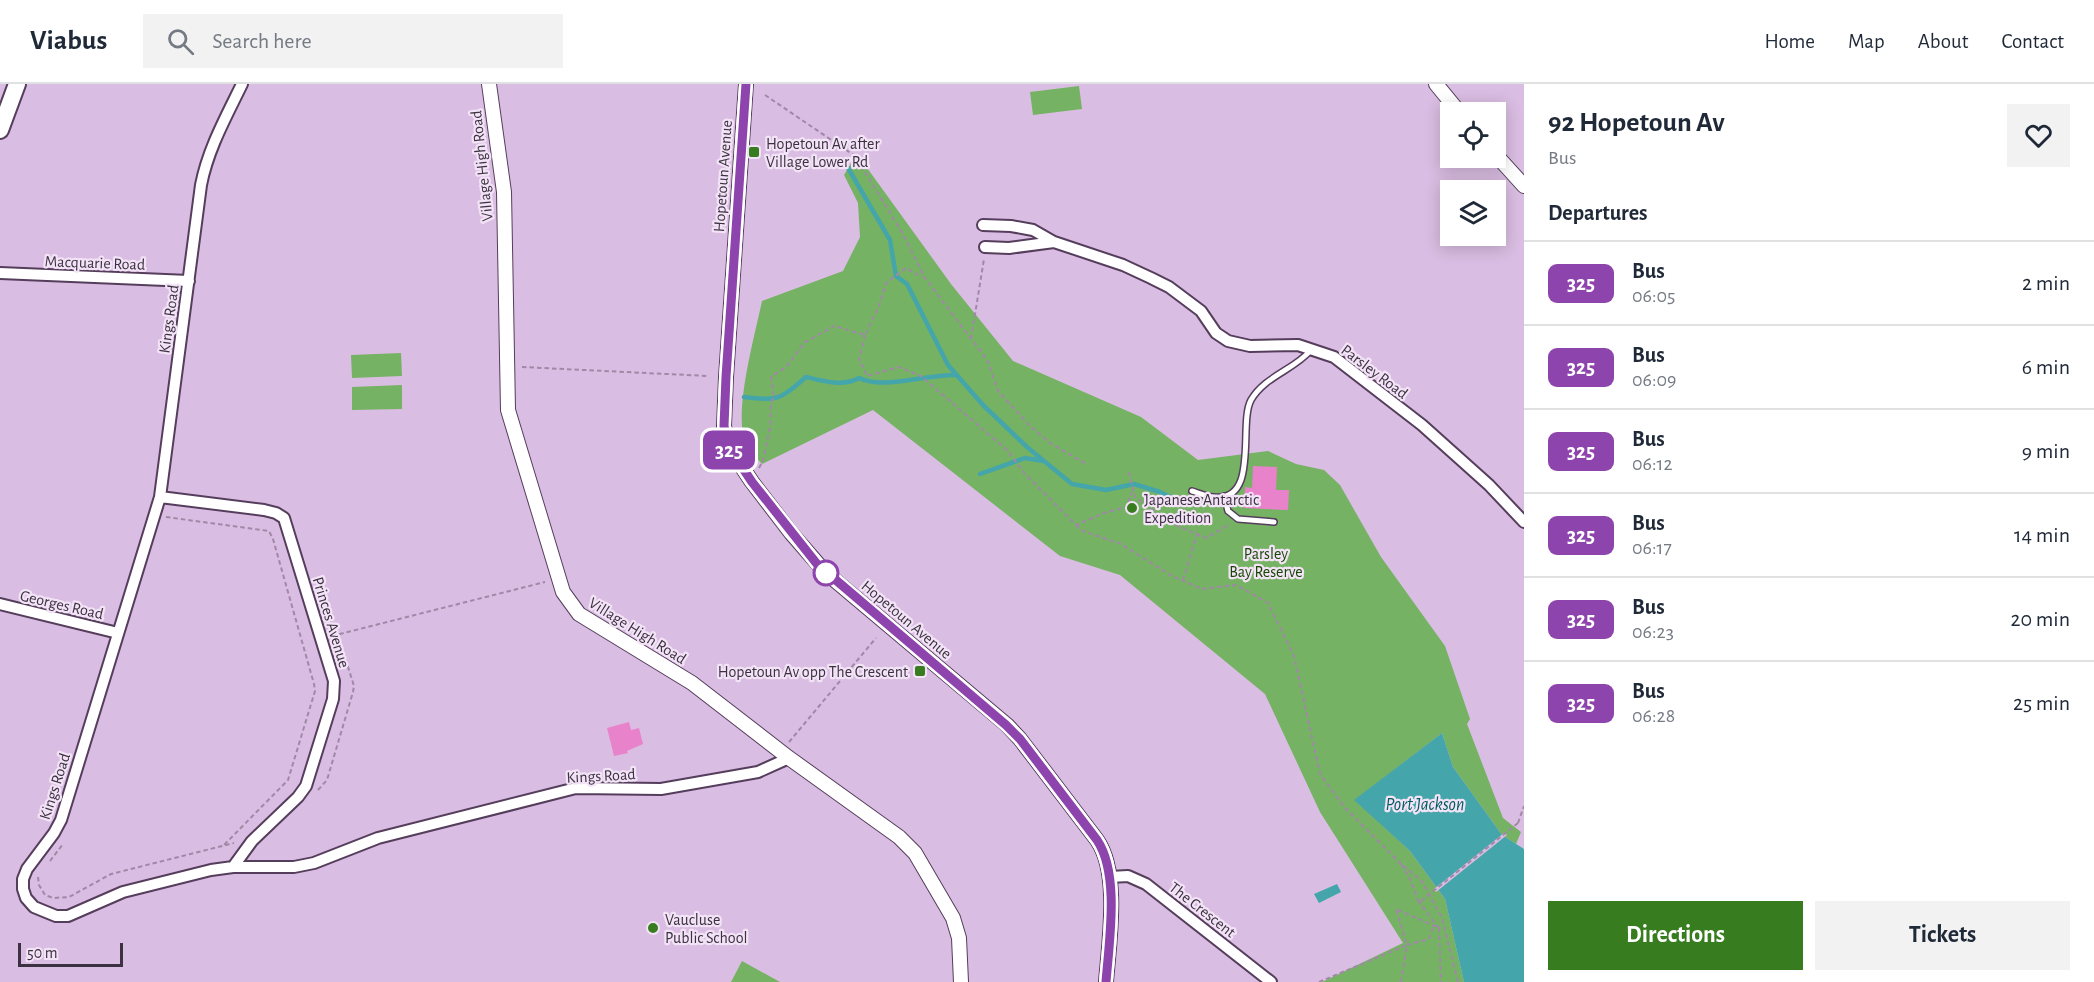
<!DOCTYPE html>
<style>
:root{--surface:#fff;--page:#f2f2f3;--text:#1f2937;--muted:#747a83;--line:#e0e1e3;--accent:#377c1f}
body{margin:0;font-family:"Alegreya Sans",sans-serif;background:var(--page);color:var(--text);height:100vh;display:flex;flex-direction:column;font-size:22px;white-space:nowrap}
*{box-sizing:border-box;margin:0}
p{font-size:20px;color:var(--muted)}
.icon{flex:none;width:33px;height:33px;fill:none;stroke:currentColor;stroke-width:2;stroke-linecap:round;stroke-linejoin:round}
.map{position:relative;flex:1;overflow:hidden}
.details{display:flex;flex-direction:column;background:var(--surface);width:570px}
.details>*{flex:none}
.badge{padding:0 12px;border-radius:9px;font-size:21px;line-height:39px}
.controls{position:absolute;left:1440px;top:18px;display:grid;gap:12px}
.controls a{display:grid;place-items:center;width:66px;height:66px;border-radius:0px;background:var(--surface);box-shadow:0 3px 15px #0003;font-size:30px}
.scale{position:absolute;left:18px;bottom:15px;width:105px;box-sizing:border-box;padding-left:6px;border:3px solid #3c3140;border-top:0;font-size:16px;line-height:21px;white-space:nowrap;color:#3c3140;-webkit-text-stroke:4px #f2e3f6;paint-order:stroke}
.map>.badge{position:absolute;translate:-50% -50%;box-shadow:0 0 0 3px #fff}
h2{padding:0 24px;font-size:22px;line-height:54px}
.round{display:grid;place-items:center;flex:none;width:63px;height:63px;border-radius:0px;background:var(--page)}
.headline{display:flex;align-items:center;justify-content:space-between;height:102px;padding:0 24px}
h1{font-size:28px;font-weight:700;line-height:45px}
.cta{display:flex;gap:12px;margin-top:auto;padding:12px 24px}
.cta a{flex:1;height:69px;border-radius:0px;background:var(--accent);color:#fff;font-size:24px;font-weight:700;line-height:69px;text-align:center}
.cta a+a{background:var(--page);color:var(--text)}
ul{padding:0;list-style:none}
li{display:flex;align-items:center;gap:18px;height:84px;padding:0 24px;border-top:2px solid var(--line)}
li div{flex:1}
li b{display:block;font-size:22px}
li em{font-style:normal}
li .badge{min-width:66px;font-weight:700;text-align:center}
header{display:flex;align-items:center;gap:36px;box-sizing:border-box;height:84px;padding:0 30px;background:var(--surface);border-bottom:2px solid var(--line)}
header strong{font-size:28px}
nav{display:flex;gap:33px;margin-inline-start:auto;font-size:21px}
.search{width:420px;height:54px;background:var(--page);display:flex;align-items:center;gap:15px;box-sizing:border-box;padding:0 21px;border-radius:0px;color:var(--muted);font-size:22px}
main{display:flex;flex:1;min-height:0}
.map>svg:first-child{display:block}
.green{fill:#75b263}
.water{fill:#44a6aa}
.pier{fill:#dabde2}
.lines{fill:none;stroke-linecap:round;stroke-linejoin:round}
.stream{stroke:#44a6aa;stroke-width:4.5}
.building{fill:#e883cb}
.service-casing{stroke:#553d5c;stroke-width:8}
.minor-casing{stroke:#553d5c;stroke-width:14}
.tertiary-casing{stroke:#553d5c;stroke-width:16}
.secondary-casing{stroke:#553d5c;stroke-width:20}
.path{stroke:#a089a6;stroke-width:2;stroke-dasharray:4.5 3;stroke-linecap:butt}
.service{stroke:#fff;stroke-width:5}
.minor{stroke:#fff;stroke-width:10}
.tertiary{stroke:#fff;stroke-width:14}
.secondary{stroke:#fff;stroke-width:16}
.path-bridge{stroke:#a089a6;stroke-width:2;stroke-dasharray:4.5 3;stroke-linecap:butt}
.line-casing{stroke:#fff;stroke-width:14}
.line{stroke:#8e44ad;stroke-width:9}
.poi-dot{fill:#377c1f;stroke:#f2e3f6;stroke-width:2}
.stop-dot{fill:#fff;stroke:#8e44ad;stroke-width:3}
.labels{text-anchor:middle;stroke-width:4.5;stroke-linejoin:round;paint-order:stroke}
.poi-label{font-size:16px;fill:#3c3140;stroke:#f2e3f6;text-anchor:start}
.street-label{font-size:16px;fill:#3c3140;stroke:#f2e3f6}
.park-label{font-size:16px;fill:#164701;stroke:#f2e3f6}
.water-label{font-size:18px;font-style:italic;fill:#025c5f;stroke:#f2e3f6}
</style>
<header>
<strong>Viabus</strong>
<div class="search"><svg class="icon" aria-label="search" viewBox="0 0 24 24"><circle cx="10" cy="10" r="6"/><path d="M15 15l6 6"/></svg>Search here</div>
<nav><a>Home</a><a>Map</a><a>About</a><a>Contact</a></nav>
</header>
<main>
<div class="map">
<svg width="1524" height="898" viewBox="0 0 1524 898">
<rect width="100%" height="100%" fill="#dabde2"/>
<path class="green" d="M1079 2 1082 25 1033 31 1030 8Z
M857 70 951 200 1013 277 1141 333 1198 376 1268 367 1296 380 1324 386 1340 401 1381 473 1445 562 1470 635 1467 640 1503 734 1521 748 1516 760 1502 751 1453 683 1442 649 1355 716 1410 767 1445 815 1464 898H1322L1403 859 1320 728 1265 610 1120 491 1060 472 873 326 762 380C755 372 747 364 744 354 735 322 755 251 762 217L843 187 860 153 858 119 844 91Z
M401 269 402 292 352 294 351 271Z
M402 301V325L352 326V303Z
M742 877 780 898H731Z"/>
<path class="water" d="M1442 649 1453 683 1502 751 1524 765V898H1464L1445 815 1410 767 1354 716Z
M1337 800 1341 808 1319 819 1314 810Z"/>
<path class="pier" d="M1504 749 1507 751 1436 808 1434 805Z"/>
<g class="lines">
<path class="stream" d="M848 84 890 156 896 192 907 200 948 281 983 321 1027 363 1072 400 1106 406 1134 400 1160 408 1185 420
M744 313C779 317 779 316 806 293 822 297 844 303 859 294 884 306 928 290 956 291
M980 390 1025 374 1043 377"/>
</g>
<path class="building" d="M1253 382 1277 383 1276 406H1289L1288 426 1244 424 1245 403 1252 404Z
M629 638 631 646 639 644 643 660 627 667 628 669 614 672 607 644Z"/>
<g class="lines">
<defs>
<path id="service" d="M1192 407C1199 409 1207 413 1214 413 1260 418 1238 340 1251 316 1265 292 1294 286 1311 266
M1224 412 1228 427 1238 435 1274 438"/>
<path id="minor" d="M242 0C226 33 208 65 201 101L160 413 61 736 54 749 27 785 23 795V805L26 814 34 823 56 832H68L123 808 211 786 233 783H294L314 779 378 754 576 704 661 705 758 688 789 674
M983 141 1011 142 1033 146 1054 158 1123 181 1151 194 1169 203 1201 227 1216 249 1228 257 1250 262 1298 261 1334 273 1422 341 1489 401 1524 438
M985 163 1009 164 1054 158
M0 189 189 197
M160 413 264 426 276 429 284 434 334 597 333 615 306 702 298 713 252 757 233 783
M0 520 118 549
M1110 793 1128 792 1146 800 1271 898"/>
<path id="tertiary" d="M489 0 504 108 508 326 563 508 579 530 692 599 789 674 899 753 915 769 953 834 959 854 961 898
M746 0 726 293 724 342 728 362 752 398 791 449 825 488 1007 641 1020 655 1097 756C1120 789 1109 858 1106 898
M1436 0 1459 28
M1496 71 1524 102"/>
<path id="secondary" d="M0 46 17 0"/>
</defs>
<use href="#service" class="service-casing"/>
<use href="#minor" class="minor-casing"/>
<use href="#tertiary" class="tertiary-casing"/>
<use href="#secondary" class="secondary-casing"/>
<path class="path" d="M765 11 855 72 903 150 925 194 988 277 998 307 1030 342 1050 359 1088 381
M865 251 859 275 867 292 899 283 921 292 1008 367 1024 389 1076 441 1104 429 1126 423 1132 408
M971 255 984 175
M522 283 708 292
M759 384 763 377 770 344 771 319 774 313 771 293 787 282 804 259 834 242 865 251 879 222 886 199 906 184 922 193
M1129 388 1135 413 1171 439 1206 454 1230 440
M166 433 269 447 273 455 314 600 315 607 288 696 223 762
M1076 441 1083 447 1121 460 1172 492 1202 505 1236 501 1268 519 1294 572 1320 690 1345 724 1401 780
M1183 496 1197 450
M332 552 545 498
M789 658 876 554
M318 706 327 696 353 608 354 602 338 551
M1518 739 1524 722
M50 777 63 760
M38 793 39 801 45 811 53 814 69 813 111 790 234 759
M1419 818 1410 795 1401 780 1422 797 1442 834 1458 898
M1439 844 1441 898
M1319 898 1407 861 1396 825 1439 844 1419 818 1421 817
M1401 898 1407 861 1429 855 1434 841"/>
<use href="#service" class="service"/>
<use href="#minor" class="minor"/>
<use href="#tertiary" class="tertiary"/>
<use href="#secondary" class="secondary"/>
<path class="path-bridge" d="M1421 817 1518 739"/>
</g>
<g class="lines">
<defs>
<path id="line" d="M746 0 726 293 724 342 728 362 752 398 817 480 1006 641 1020 655 1097 756C1120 790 1109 858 1106 898"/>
</defs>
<use href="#line" class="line-casing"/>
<use href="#line" class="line"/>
</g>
<g class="poi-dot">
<rect x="748" y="62" width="12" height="12" rx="3"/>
<circle cx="1132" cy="424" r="6"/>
<rect x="914" y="581" width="12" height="12" rx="3"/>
<circle cx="653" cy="844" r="6"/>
</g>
<circle class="stop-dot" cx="826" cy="489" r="12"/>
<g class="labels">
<g class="poi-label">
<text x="766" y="65">Hopetoun Av after<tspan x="766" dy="18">Village Lower Rd</tspan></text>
<text x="1144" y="421">Japanese Antarctic<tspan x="1144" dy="18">Expedition</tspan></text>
<text x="908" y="593" text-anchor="end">Hopetoun Av opp The Crescent</text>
<text x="665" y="841">Vaucluse<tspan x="665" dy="18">Public School</tspan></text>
</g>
<g class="street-label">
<text transform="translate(481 82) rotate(-96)" y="6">Village High Road</text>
<text transform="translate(722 92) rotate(-86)" y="6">Hopetoun Avenue</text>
<text transform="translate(95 178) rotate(2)" y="6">Macquarie Road</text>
<text transform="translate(168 235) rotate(-82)" y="6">Kings Road</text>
<text transform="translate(1375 287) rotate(37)" y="6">Parsley Road</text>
<text transform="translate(62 520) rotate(13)" y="6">Georges Road</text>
<text transform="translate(907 535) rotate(40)" y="6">Hopetoun Avenue</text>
<text transform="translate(332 538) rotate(73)" y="6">Princes Avenue</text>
<text transform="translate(638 546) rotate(32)" y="6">Village High Road</text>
<text transform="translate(601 691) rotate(-3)" y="6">Kings Road</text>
<text transform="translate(54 702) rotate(-72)" y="6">Kings Road</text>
<text transform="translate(1203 825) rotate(38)" y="6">The Crescent</text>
</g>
<g class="park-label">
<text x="1266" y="475">Parsley<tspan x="1266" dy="18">Bay Reserve</tspan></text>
</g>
<g class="water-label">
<text x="1425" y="726">Port Jackson</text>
</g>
</g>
</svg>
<div class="controls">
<a><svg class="icon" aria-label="locate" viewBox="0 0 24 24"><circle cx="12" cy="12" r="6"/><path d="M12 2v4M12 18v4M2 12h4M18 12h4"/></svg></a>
<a><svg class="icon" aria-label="layers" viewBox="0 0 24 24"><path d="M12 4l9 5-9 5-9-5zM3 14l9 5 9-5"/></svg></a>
</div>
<div class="scale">50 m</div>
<b class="badge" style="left:729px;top:366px;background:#8e44ad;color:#fff">325</b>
</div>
<section class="details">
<div class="headline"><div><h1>92 Hopetoun Av</h1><p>Bus</p></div><a class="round"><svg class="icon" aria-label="heart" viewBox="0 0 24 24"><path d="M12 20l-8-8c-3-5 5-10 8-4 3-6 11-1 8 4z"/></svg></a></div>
<h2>Departures</h2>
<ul>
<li><span class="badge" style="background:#8e44ad;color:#fff">325</span><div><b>Bus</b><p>06:05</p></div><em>2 min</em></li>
<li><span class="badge" style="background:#8e44ad;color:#fff">325</span><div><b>Bus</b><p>06:09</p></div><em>6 min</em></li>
<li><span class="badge" style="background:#8e44ad;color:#fff">325</span><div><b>Bus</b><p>06:12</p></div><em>9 min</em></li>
<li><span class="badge" style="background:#8e44ad;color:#fff">325</span><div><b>Bus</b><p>06:17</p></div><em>14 min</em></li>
<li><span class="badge" style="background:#8e44ad;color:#fff">325</span><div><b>Bus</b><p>06:23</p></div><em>20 min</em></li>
<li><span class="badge" style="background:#8e44ad;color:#fff">325</span><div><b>Bus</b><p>06:28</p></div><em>25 min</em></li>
</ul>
<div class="cta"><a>Directions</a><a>Tickets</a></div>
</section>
</main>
